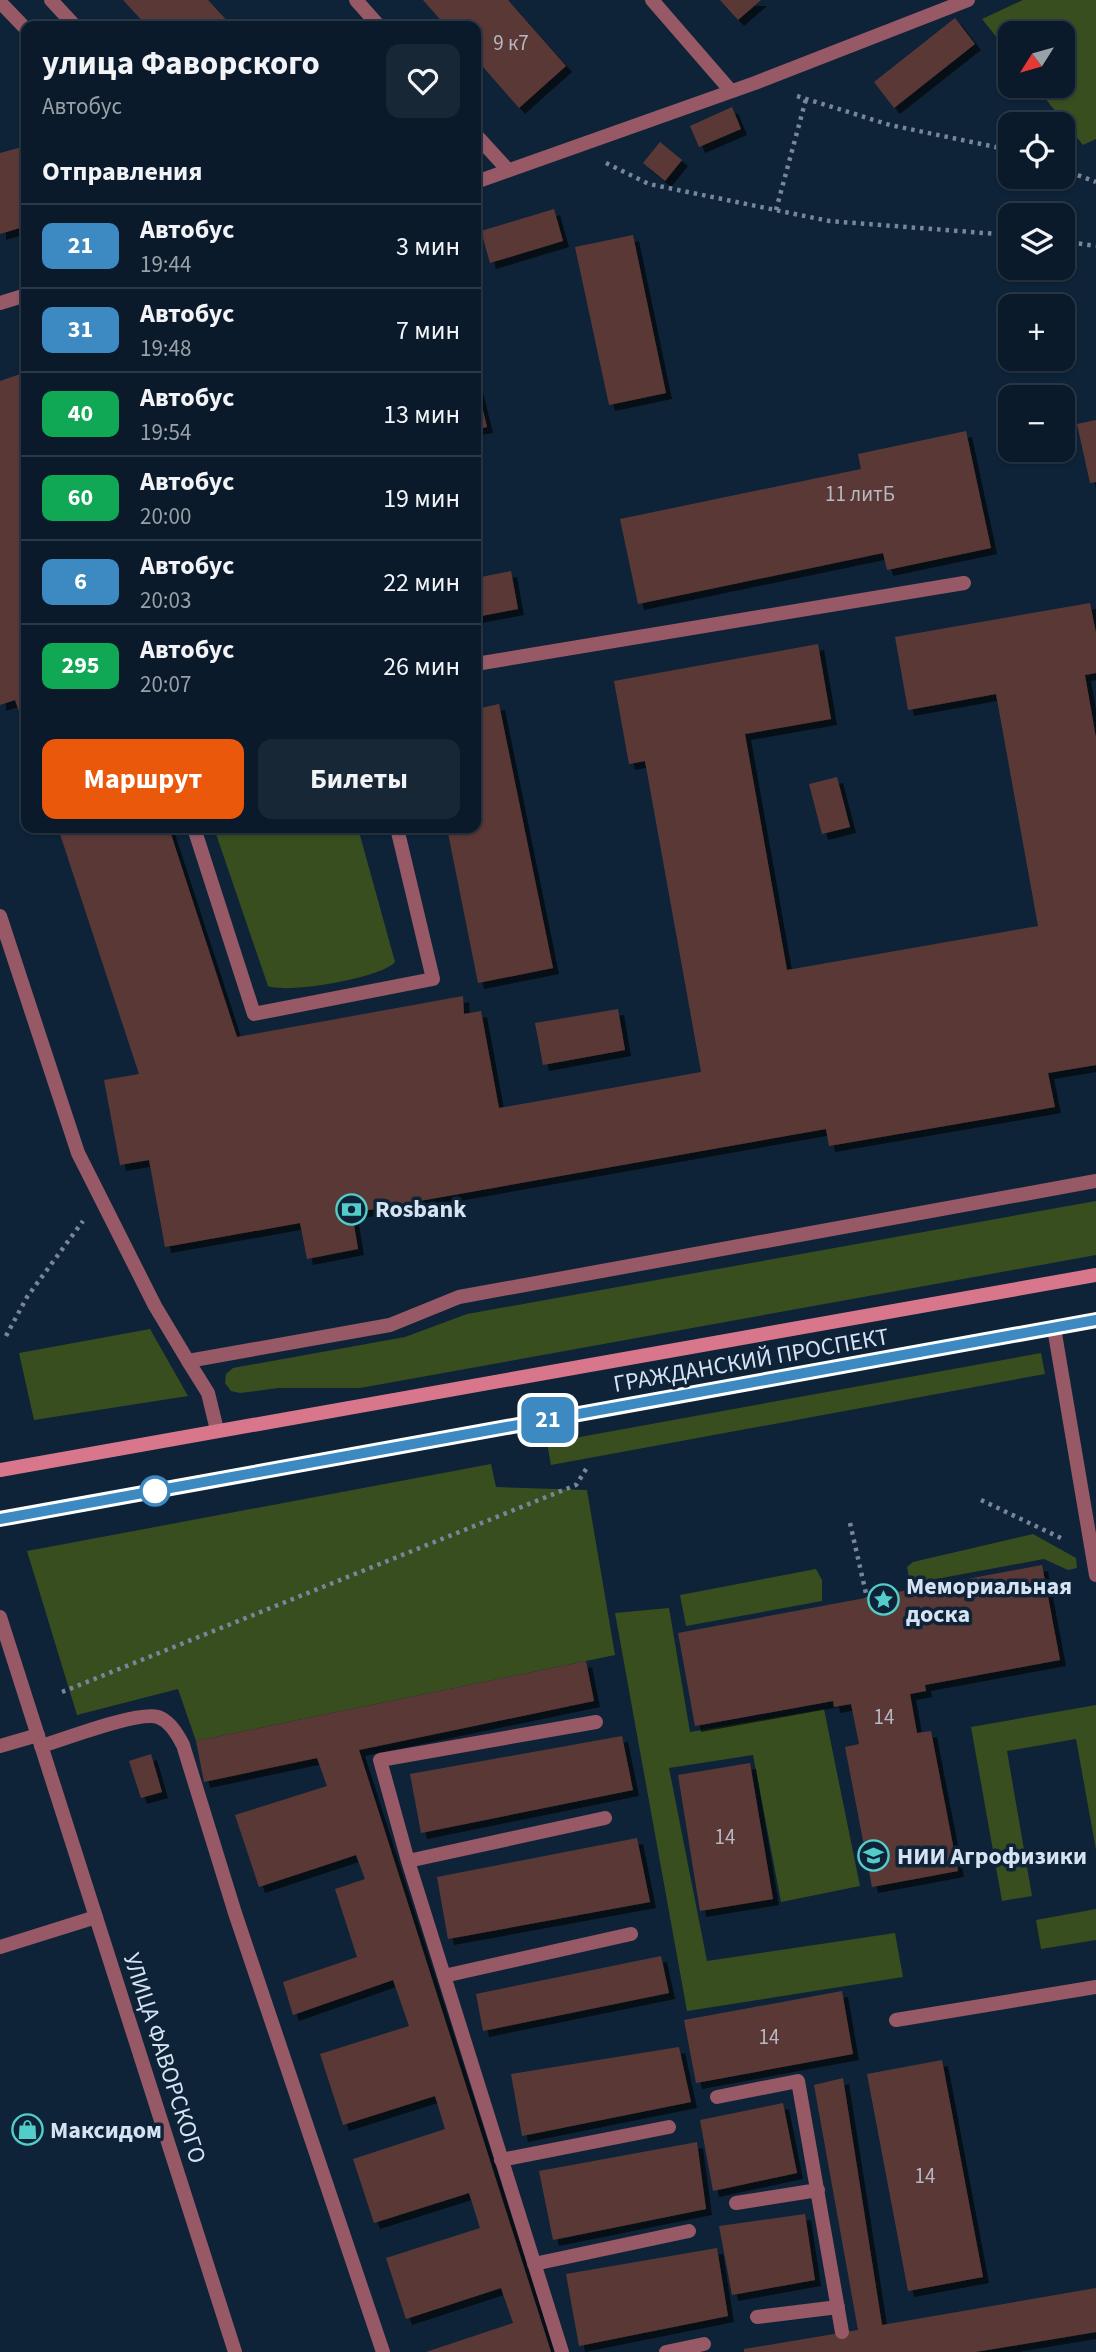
<!DOCTYPE html>
<html lang="ru">
<meta charset="utf-8">
<style>
:root{--surface:#0a1a2a;--page:#182736;--text:#f1f3f6;--muted:#99a1a8;--line:#2a3847;--accent:#ea580c}
body{margin:0;font-family:"Source Sans 3",sans-serif;background:var(--page);color:var(--text);height:100vh;display:flex;flex-direction:column;font-size:26px;white-space:nowrap}
*{box-sizing:border-box;margin:0}
p{font-size:23px;color:var(--muted)}
.icon{flex:none;width:38px;height:38px;fill:none;stroke:currentColor;stroke-width:2;stroke-linecap:round;stroke-linejoin:round}
.map{position:relative;flex:1;overflow:hidden}
.details{position:absolute;left:21px;top:21px;width:460px;height:812px;display:flex;flex-direction:column;background:var(--surface);border-radius:14px;box-shadow:0 2px 5px #0004,0 0 0 2px var(--line)}
.details>*{flex:none}
.badge{padding:0 14px;border-radius:10px;font-size:24px;line-height:46px}
.needle{width:46px;rotate:233deg}
.controls{position:absolute;left:998px;top:21px;display:grid;gap:14px}
.controls a{display:grid;place-items:center;width:77px;height:77px;border-radius:14px;background:var(--surface);box-shadow:0 2px 5px #0004,0 0 0 2px var(--line);font-size:35px}
.map>.badge{position:absolute;translate:-50% -50%;box-shadow:0 0 0 4px #fff}
h2{padding:0 21px;font-size:26px;line-height:63px}
.round{display:grid;place-items:center;flex:none;width:74px;height:74px;border-radius:14px;background:var(--page)}
.head{display:flex;align-items:center;justify-content:space-between;height:119px;padding:0 21px}
h1{font-size:33px;font-weight:700;line-height:52px}
.action{display:flex;gap:14px;margin-top:auto;padding:14px 21px}
.action a{flex:1;height:80px;border-radius:14px;background:var(--accent);color:#fff;font-size:28px;font-weight:700;line-height:80px;text-align:center}
.action a+a{background:var(--page);color:var(--text)}
ul{padding:0;list-style:none}
li{display:flex;align-items:center;gap:21px;height:84px;padding:0 21px;border-top:2px solid var(--line)}
li div{flex:1}
li b{display:block;font-size:26px}
li em{font-style:normal}
li .badge{min-width:77px;font-weight:700;text-align:center}
.map>svg:first-child{display:block}
.green{fill:#384e1f}
.building{fill:#5a3936;filter:url(#shadow)}
.lines{fill:none;stroke-linecap:round;stroke-linejoin:round}
.path{stroke:#768799;stroke-width:4.5;stroke-dasharray:3.5 5;stroke-linecap:butt}
.service{stroke:#965965;stroke-width:14}
.minor{stroke:#965965;stroke-width:14}
.secondary{stroke:#d8778c;stroke-width:14}
.line-casing{stroke:#fff;stroke-width:16}
.line{stroke:#3d8ac2;stroke-width:10}
.stop-dot{fill:#fff;stroke:#3d8ac2;stroke-width:3.5}
.labels{text-anchor:middle;stroke-width:7;stroke-linejoin:round;paint-order:stroke}
.number-label{font-size:21px;fill:#b7b8c3}
.poi-label{font-size:24px;font-weight:bold;fill:#d6e3f2;stroke:#0e2338;text-anchor:start}
.street-label{font-size:24px;fill:#d6e3f2;stroke:#0e2338}
</style>
<div class="map">
<svg width="1096" height="2352" viewBox="0 0 1096 2352">
<defs>
<filter id="shadow"><feDropShadow dx="6" dy="6" stdDeviation="0" flood-color="#0009"/></filter>
</defs>
<rect width="100%" height="100%" fill="#0e2338"/>
<path class="green" d="M1023 0H1096V139L1083 145 1035 86H1062V33H1010V54L982 19Z
M214 828H358L395 962C382 978 287 994 268 986Z
M1096 1201V1255L360 1388H278L240 1393 231 1391 225 1383 226 1374 233 1368 405 1337 467 1314Z
M150 1329 188 1396 34 1420 19 1353Z
M1041 1353 1045 1374 551 1465 547 1443Z
M491 1464 496 1487 587 1490 615 1655 196 1741 178 1689 77 1715 27 1551Z
M1033 1534 1076 1558 1077 1568 1068 1570 1044 1559 915 1583 909 1578 907 1567 913 1562Z
M816 1569 822 1580V1601L686 1626 680 1595Z
M669 1608 690 1732 824 1709 860 1886 781 1902 753 1755 669 1768 707 1961 895 1933 903 1977 687 2011 615 1613Z
M1096 1705V1850L1076 1739 1007 1751 1032 1896 1002 1901 971 1727Z
M1096 1909V1940L1041 1949 1036 1920Z"/>
<path class="building" d="M123 0H208L232 26H147Z
M423 0H508L566 66 519 108 476 59V26H446Z
M720 0H761L738 20Z
M955 18 975 44 894 108 874 82Z
M732 107 741 129 699 147 690 126Z
M660 142 682 160 665 181 643 163Z
M26 146V226L0 234V153Z
M554 209 563 241 490 263 481 231Z
M633 235 666 393 609 405 575 247Z
M26 372V731L15 700 0 705V381Z
M476 382 487 427 476 429Z
M1096 420V482L1090 483 1077 424Z
M966 431 991 548 887 570 883 553 638 604 620 519 861 469 858 454Z
M511 571 518 609 476 617V578Z
M1090 603 1096 633V673L1085 675 1096 738V1065L1048 1073 1055 1107 829 1146 826 1129 352 1213 358 1249 307 1259 300 1223 165 1247 149 1160 120 1165 104 1080 139 1074 58 828H169L237 1037 463 996 464 1014 481 1011 499 1108 701 1072 645 761 629 764 614 681 818 644 831 719 745 734 787 970 1038 926 996 694 908 710 895 637Z
M499 704 553 968 478 983 447 828H476V709Z
M837 777 850 827 822 834 809 784Z
M618 1009 625 1050 543 1065 535 1023Z
M1042 1565 1060 1660 925 1685 926 1691 910 1694 917 1733 931 1731 958 1871 872 1887 845 1747 859 1744 851 1704 834 1707 833 1701 695 1726 678 1633Z
M586 1661 594 1701 359 1750 551 2352H426L513 2323 501 2288 406 2319 386 2258 480 2228 469 2193 374 2223 353 2159 445 2129 435 2096 343 2125 320 2054 409 2026 393 1980 293 2015 283 1982 357 1957 335 1889 365 1879 356 1855 259 1887 235 1815 327 1786 317 1758 204 1782 196 1741Z
M622 1736 633 1790 421 1833 410 1774Z
M151 1754 162 1792 141 1798 129 1761Z
M750 1763 773 1899 700 1911 678 1775Z
M637 1838 650 1902 448 1939 437 1877Z
M661 1956 669 1993 483 2031 476 1994Z
M842 1991 853 2054 696 2083 684 2020Z
M679 2047 691 2102 522 2136 511 2074Z
M942 2060 983 2277 908 2291 867 2074Z
M843 2078 882 2325 1096 2288V2332L975 2352H744V2349L858 2330 814 2085Z
M783 2103 797 2173 713 2191 700 2120Z
M697 2142 706 2209 553 2240 539 2171Z
M805 2214 815 2280 732 2295 719 2226Z
M717 2248 728 2316 579 2346 566 2274Z"/>
<g class="lines">
<path class="path" d="M797 96 890 125 1010 150
M606 163 649 184 829 221 1010 235
M1062 169 1096 182
M776 210 806 99
M1062 241 1096 246
M6 1336 27 1297 83 1221
M981 1500 1065 1540
M850 1523 867 1598
M62 1692 576 1485 588 1466"/>
<path class="service" d="M51 0 75 26
M356 0 379 26
M652 0 731 91
M0 2 26 29
M476 135 508 170
M476 182 755 83 968 0
M0 303 26 295
M476 664 964 583
M194 828 254 1014 433 979 397 828
M0 916 78 1153 155 1306 188 1361
M1054 1328 1096 1575
M0 1746 38 1735
M41 1746C65 1739 137 1711 158 1717 170 1721 178 1735 183 1745L235 1913 383 2352
M408 1861 605 1818
M0 1947 96 1917
M444 1976 631 1934
M896 2020 1096 1987
M717 2097 798 2081 842 2332
M501 2160 669 2127
M736 2203 818 2190
M534 2264 689 2231
M757 2317 838 2307
M562 2352 408 1861 380 1760 596 1722
M666 2352 704 2344"/>
<path class="minor" d="M217 1430 208 1393 188 1361 390 1325 459 1297 1096 1181
M0 1617 235 2352"/>
<path class="secondary" d="M0 1470 1096 1275
M0 1519 1096 1320"/>
</g>
<g class="lines">
<defs>
<path id="line" d="M0 1519 1096 1320"/>
</defs>
<use href="#line" class="line-casing"/>
<use href="#line" class="line"/>
</g>
<defs>
<symbol id="bank-ring" viewBox="-11 -11 22 22"><circle r="9.5" fill="#0e2338" stroke="#53cdc9" stroke-width="1.5"/><path d="M-6-4H6V4H-6ZM0-2.3a2.3 2.3 0 1 0 0 4.6a2.3 2.3 0 1 0 0-4.6Z" fill="#53cdc9"/></symbol>
<symbol id="sight-ring" viewBox="-11 -11 22 22"><circle r="9.5" fill="#0e2338" stroke="#53cdc9" stroke-width="1.5"/><path d="M0-6L1.8-2.2L6-1.7L2.9 1.2L3.7 5.4L0 3.3L-3.7 5.4L-2.9 1.2L-6-1.7L-1.8-2.2Z" fill="#53cdc9"/></symbol>
<symbol id="university-ring" viewBox="-11 -11 22 22"><circle r="9.5" fill="#0e2338" stroke="#53cdc9" stroke-width="1.5"/><path d="M0-5L7-2L0 1L-7-2ZM-4 1L0 2.5L4 1V4Q0 6-4 4Z" fill="#53cdc9"/></symbol>
<symbol id="shop-ring" viewBox="-11 -11 22 22"><circle r="9.5" fill="#0e2338" stroke="#53cdc9" stroke-width="1.5"/><path d="M-5-2.5h2.3a2.7 3.5 0 0 1 5.4 0H5L5.5 6h-11ZM-1.5-2.5h3a1.5 2.3 0 0 0-3 0Z" fill="#53cdc9"/></symbol>
</defs>
<g fill-rule="evenodd">
<use href="#bank-ring" x="334" y="1192" width="35" height="35"/>
<use href="#sight-ring" x="866" y="1582" width="35" height="35"/>
<use href="#university-ring" x="856" y="1838" width="35" height="35"/>
<use href="#shop-ring" x="10" y="2112" width="35" height="35"/>
</g>
<circle class="stop-dot" cx="155" cy="1491" r="14"/>
<g class="labels">
<g class="number-label">
<text x="511" y="50">9 к7</text>
<text x="860" y="501">11 литБ</text>
<text x="884" y="1724">14</text>
<text x="725" y="1844">14</text>
<text x="769" y="2044">14</text>
<text x="925" y="2183">14</text>
</g>
<g class="poi-label">
<text x="375" y="1217">Rosbank</text>
<text x="906" y="1594">Мемориальная<tspan x="906" dy="28">доска</tspan></text>
<text x="897" y="1864">НИИ Агрофизики</text>
<text x="50" y="2138">Максидом</text>
</g>
<g class="street-label">
<text transform="translate(751 1360) rotate(-10)" y="8">ГРАЖДАНСКИЙ ПРОСПЕКТ</text>
<text transform="translate(165 2058) rotate(72)" y="8">УЛИЦА ФАВОРСКОГО</text>
</g>
</g>
</svg>
<div class="controls">
<a><svg class="needle" viewBox="-14 -14 28 28"><path d="M0-13l5 13h-10z" fill="#e53935"/><path d="M0 13l5-13h-10z" fill="#99a1a8"/></svg></a>
<a><svg class="icon" aria-label="locate" viewBox="0 0 24 24"><circle cx="12" cy="12" r="6"/><path d="M12 2v4M12 18v4M2 12h4M18 12h4"/></svg></a>
<a><svg class="icon" aria-label="layers" viewBox="0 0 24 24"><path d="M12 4l9 5-9 5-9-5zM3 14l9 5 9-5"/></svg></a>
<a>+</a>
<a>−</a>
</div>
<b class="badge" style="left:548px;top:1420px;background:#3d8ac2;color:#fff">21</b>
<section class="details">
<div class="head"><div><h1>улица Фаворского</h1><p>Автобус</p></div><a class="round"><svg class="icon" aria-label="heart" viewBox="0 0 24 24"><path d="M12 20l-8-8c-3-5 5-10 8-4 3-6 11-1 8 4z"/></svg></a></div>
<h2>Отправления</h2>
<ul>
<li><span class="badge" style="background:#3d8ac2;color:#fff">21</span><div><b>Автобус</b><p>19:44</p></div><em>3 мин</em></li>
<li><span class="badge" style="background:#3d8ac2;color:#fff">31</span><div><b>Автобус</b><p>19:48</p></div><em>7 мин</em></li>
<li><span class="badge" style="background:#10a855;color:#fff">40</span><div><b>Автобус</b><p>19:54</p></div><em>13 мин</em></li>
<li><span class="badge" style="background:#10a855;color:#fff">60</span><div><b>Автобус</b><p>20:00</p></div><em>19 мин</em></li>
<li><span class="badge" style="background:#3d8ac2;color:#fff">6</span><div><b>Автобус</b><p>20:03</p></div><em>22 мин</em></li>
<li><span class="badge" style="background:#10a855;color:#fff">295</span><div><b>Автобус</b><p>20:07</p></div><em>26 мин</em></li>
</ul>
<div class="action"><a>Маршрут</a><a>Билеты</a></div>
</section>
</div>
